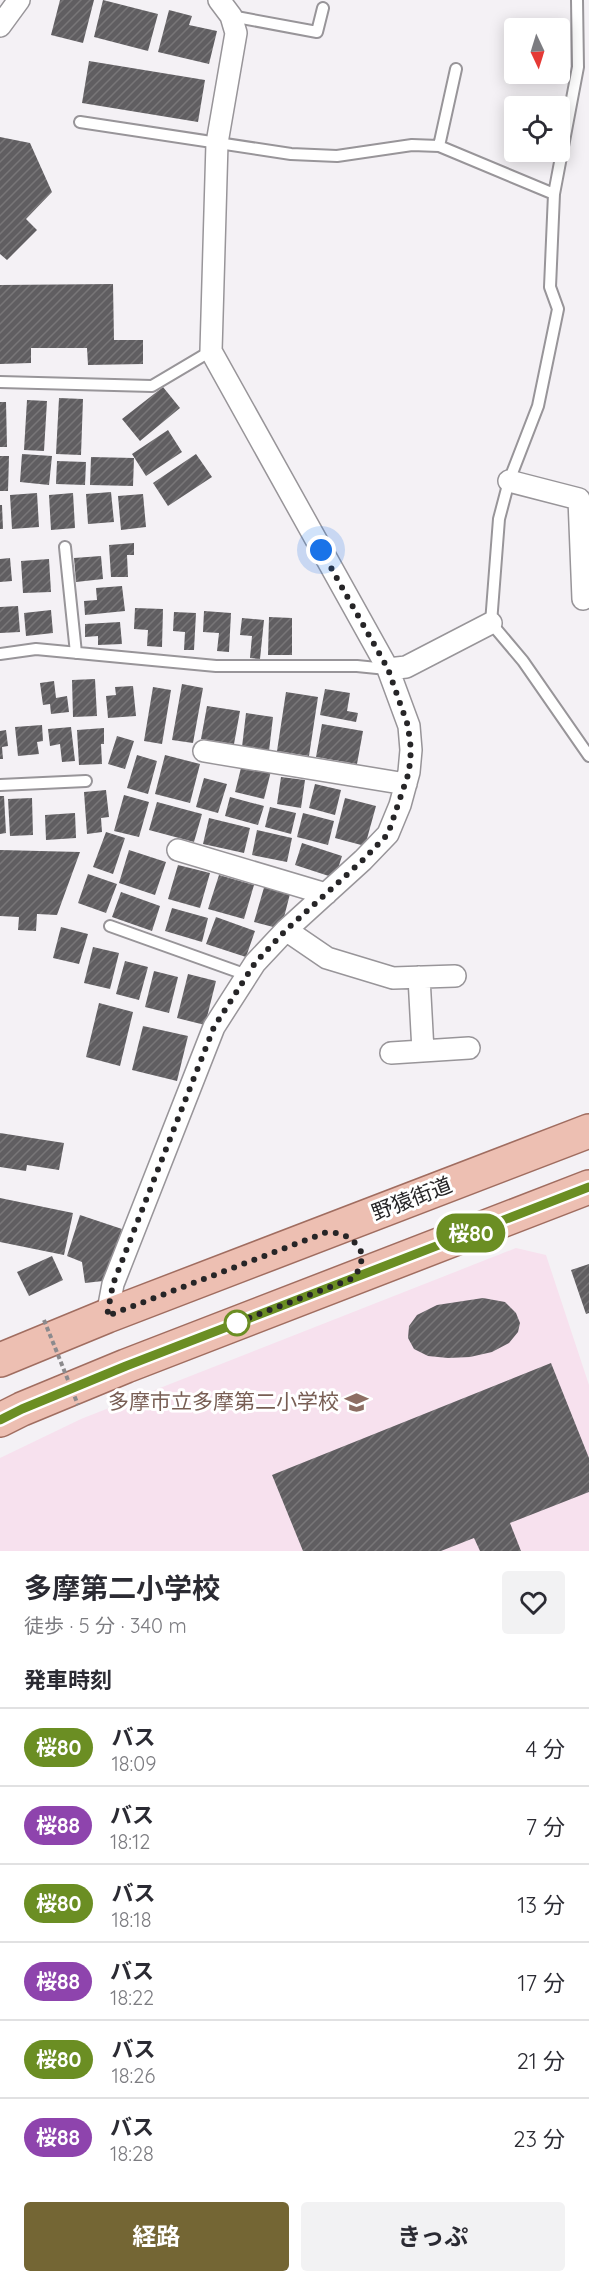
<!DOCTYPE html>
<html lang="ja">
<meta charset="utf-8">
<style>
:root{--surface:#fff;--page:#f2f2f3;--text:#2b2b33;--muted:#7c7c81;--line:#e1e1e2;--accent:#746634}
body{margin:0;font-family:Quicksand,"Noto Sans JP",sans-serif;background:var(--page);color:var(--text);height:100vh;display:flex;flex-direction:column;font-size:22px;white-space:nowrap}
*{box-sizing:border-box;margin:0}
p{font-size:20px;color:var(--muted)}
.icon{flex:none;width:33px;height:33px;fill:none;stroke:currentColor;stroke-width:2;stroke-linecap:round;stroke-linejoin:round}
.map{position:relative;height:1551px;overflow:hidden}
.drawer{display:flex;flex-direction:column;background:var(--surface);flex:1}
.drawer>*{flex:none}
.badge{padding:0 12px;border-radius:20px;font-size:21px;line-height:39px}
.needle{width:39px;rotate:176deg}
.controls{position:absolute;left:504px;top:18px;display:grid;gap:12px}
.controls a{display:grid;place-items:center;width:66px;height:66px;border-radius:6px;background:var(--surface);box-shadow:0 3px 15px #0003;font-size:30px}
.you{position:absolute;width:30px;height:30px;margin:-15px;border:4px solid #fff;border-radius:50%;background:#1a73e8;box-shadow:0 0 0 9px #1a73e833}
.map>.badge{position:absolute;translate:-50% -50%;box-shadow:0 0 0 3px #fff}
h2{padding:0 24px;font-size:22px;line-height:54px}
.round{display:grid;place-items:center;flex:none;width:63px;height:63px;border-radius:6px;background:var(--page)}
.summary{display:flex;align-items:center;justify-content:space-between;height:102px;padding:0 24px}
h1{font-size:28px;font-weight:700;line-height:45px}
.primary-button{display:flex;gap:12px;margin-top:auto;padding:12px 24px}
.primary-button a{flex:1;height:69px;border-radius:6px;background:var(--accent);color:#fff;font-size:24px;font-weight:700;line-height:69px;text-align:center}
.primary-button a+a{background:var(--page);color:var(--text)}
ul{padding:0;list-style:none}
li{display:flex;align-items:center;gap:18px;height:78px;padding:0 24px;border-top:2px solid var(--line)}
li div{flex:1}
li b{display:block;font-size:22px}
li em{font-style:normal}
li .badge{min-width:66px;font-weight:700;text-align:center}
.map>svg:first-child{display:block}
.education{fill:#f7e1ee}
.building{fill:url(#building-hatch)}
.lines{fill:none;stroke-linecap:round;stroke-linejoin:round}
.service-casing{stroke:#989599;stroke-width:14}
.minor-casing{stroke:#989599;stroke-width:24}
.primary-casing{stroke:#a06d60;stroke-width:36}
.service{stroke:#fff;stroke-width:10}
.minor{stroke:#fff;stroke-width:21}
.primary{stroke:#edbfb2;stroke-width:33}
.path-bridge{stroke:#8c8a8d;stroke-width:4;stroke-dasharray:4.5 3;stroke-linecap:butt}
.line-casing{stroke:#fff;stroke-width:14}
.line{stroke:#6b8e23;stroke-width:9}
.walk{stroke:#262527;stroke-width:6;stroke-dasharray:0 10.8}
.stop-dot{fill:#fff;stroke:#6b8e23;stroke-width:3}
.labels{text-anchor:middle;stroke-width:6;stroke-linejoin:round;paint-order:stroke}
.street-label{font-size:21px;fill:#262527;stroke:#fff}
.education-label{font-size:21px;fill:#785e54;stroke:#fff;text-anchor:end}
</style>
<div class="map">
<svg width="589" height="1551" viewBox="0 0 589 1551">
<defs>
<pattern id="building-hatch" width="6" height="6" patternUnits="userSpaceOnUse" patternTransform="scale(1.5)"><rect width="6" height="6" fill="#605e61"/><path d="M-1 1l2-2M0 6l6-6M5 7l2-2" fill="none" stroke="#787678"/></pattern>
</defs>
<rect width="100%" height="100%" fill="#f4f1f5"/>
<path class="education" d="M516 1248 546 1255 589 1385V1551H0V1458L81 1419Z"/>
<path class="building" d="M60 0H94L83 43 51 35Z
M103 0 158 14 148 51 94 37Z
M169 10 192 16 189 25 217 31 209 64 158 52Z
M89 61 205 80 198 122 82 103Z
M0 137 30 143 52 192 26 219 37 230 7 260 0 254Z
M113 284 114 340H143V364L88 365 87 348H31V363L0 364V285Z
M163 387 180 408 140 441 122 419Z
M59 398 83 399 81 455 56 454Z
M27 400 47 401 44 451 24 450Z
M0 402H6L7 447H0Z
M168 430 182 452 146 476 132 454Z
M22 454 52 456 49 485 20 482Z
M196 454 212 477 168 506 153 483Z
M0 456H9L8 491H0Z
M91 457 134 458 133 486 90 485Z
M57 461 86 462 85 485 56 484Z
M111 492 114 522 88 524 86 494Z
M37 493 39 527 12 529 10 495Z
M73 493 75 528 51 530 49 495Z
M143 494 146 527 121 530 118 496Z
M0 505H2L3 529H0Z
M134 543V555H127L128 577H111L109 545Z
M101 556 103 579 76 582 74 558Z
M10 558 12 581 0 582V559Z
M49 559 51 592 23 593 21 561Z
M122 586 125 611 85 615 84 601 97 600 96 588Z
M18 606 20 632 0 633V607Z
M135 608 163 609 162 647 147 646 148 630 134 629Z
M51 610 53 633 26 636 24 613Z
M204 611 231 613 229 652 217 651 219 633 203 632Z
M174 612 196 613 194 650H184L185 632 173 631Z
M269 617 292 618V655H268Z
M242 618 264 620 260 659 250 658 252 636 240 635Z
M120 622 122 644 98 645V636L85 637V624Z
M95 679 97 716 73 717 72 680Z
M54 681 56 698 67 696 69 712 51 714 50 704 43 705 40 683Z
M182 684 203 688 193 743 172 740Z
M133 686 136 716 108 718 106 696 116 695 115 687Z
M153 687 171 690 162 744 144 741Z
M325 689 350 693 347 711 358 713 356 722 320 715Z
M286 692 318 697 309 756 277 751Z
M207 706 240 711 234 744 201 739Z
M246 713 273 717 269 751 242 747Z
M322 724 363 731 357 764 316 757Z
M42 725 43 741 37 742 39 754 18 756 15 727Z
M71 727 75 761 62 762 60 744 50 746 48 729Z
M104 728V744H101L102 764 79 765 77 730Z
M6 730 8 746 2 747 3 759H0V731Z
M117 736 134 741 125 769 108 764Z
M137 755 157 761 148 794 127 788Z
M165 755 200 764 190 803 155 794Z
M242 764 271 771 264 799 235 792Z
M281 777 305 780 301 808 277 804Z
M204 778 227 784 218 813 196 807Z
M315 784 341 790 335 815 309 808Z
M106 790 109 817 101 818 102 832 87 834 84 792Z
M124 795 149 802 139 837 114 831Z
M0 796H4L6 833 0 834Z
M230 797 264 806 258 825 225 816Z
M32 798 33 835 10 836 8 799Z
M345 798 376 806 365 846 335 838Z
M157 802 202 814 194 842 149 830Z
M270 807 296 813 291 834 265 827Z
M75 813 76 838 46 840 45 815Z
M303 813 334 821 328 845 297 837Z
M209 818 250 828 244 853 203 844Z
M257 830 292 838 287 862 252 855Z
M106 832 125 838 113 874 93 867Z
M302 843 342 856 335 878 295 865Z
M0 850 80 852 57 915 37 914 36 931 18 930 19 917 0 916Z
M129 850 166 862 155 895 119 883Z
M178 865 210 873 200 908 168 899Z
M88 874 117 884 106 913 78 903Z
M219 875 254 885 244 919 208 909Z
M265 884 291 890 281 929 254 922Z
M121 892 160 906 152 931 112 917Z
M172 908 208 918 202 942 165 931Z
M216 917 255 931 246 957 206 944Z
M61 927 88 934 79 964 53 958Z
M93 947 119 953 110 989 84 983Z
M125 961 148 967 139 1000 116 994Z
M154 971 178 977 169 1013 145 1007Z
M188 974 216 981 205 1025 177 1018Z
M99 1003 133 1012 120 1066 86 1057Z
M143 1026 188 1036 177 1081 132 1070Z
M0 1133 64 1143 59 1170 27 1165 26 1171 0 1167Z
M0 1198 73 1213 64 1255 0 1242Z
M80 1215 122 1229 103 1281 85 1283 82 1262 67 1256Z
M52 1256 63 1280 29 1296 17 1272Z
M589 1264V1313L586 1314 571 1270Z
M483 1298 505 1302 516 1313 520 1323 518 1332 509 1343 492 1352 470 1357 448 1358 428 1356 414 1349 408 1338 409 1326 417 1315 437 1305Z
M551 1363 589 1458V1492L510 1523 521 1551H480L474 1538 441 1551H303L272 1475Z"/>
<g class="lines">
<defs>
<path id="service" d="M577 0 578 67 554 194 550 287 558 309 538 406 509 481 499 519 491 623 523 661 589 756
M231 16 317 32 323 8
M80 122 291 154 337 156 412 145 439 146 554 194
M439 146 456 69
M0 382 152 386 211 351
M65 547 76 653
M0 654 36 649 216 666H357L387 669
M0 785 86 781
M110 926 247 975"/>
<path id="minor" d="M0 26 19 0
M509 481 579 499 583 599
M388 669 406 667 491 623
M204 751 406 784
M178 850 326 894
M286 930 327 958 393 978 455 976
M419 977 423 1051
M391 1053 469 1048
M107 1316 113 1284 214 1027 255 963 286 930 363 860 388 834 400 805 409 772 411 750 409 726 388 669 211 351 217 143 236 33 231 16 219 0"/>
<path id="primary" d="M0 1360 107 1316 589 1131
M0 1420 22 1409 126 1366 589 1187"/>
</defs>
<use href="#service" class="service-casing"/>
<use href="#minor" class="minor-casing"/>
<use href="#primary" class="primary-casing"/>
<use href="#service" class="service"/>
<use href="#minor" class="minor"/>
<use href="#primary" class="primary"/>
<path class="path-bridge" d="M44 1320 78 1405"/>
</g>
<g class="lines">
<defs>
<path id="line" d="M0 1420 22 1409 126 1366 589 1187"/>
</defs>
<use href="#line" class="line-casing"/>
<use href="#line" class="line"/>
<path class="walk" d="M237 1323 228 1326 351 1279 358 1271 363 1256C356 1239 345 1233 327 1232L107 1316 113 1284 214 1027 255 963 286 930 363 860 388 834 409 772 411 750 408 726 388 669 321 550"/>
</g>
<defs>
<symbol id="school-bare" viewBox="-9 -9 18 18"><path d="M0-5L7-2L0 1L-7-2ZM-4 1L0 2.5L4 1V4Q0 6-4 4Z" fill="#8d6e63" stroke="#fff" stroke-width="2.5" paint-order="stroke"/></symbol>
</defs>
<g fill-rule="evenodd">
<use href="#school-bare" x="340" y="1386" width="33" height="33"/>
</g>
<circle class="stop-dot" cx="237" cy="1323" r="12"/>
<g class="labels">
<g class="street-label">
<text transform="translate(412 1199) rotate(-21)" y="7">野猿街道</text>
</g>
<g class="education-label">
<text x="339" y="1409">多摩市立多摩第二小学校</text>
</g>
</g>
</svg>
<div class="controls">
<a><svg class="needle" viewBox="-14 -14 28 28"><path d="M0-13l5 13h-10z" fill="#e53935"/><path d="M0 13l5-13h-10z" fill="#7c7c81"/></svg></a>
<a><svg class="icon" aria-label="locate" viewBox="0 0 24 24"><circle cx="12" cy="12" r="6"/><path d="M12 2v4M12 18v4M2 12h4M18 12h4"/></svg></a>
</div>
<div class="you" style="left:321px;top:550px"></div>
<b class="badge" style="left:471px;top:1233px;background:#6b8e23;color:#fff">桜80</b>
</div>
<section class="drawer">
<div class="summary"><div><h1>多摩第二小学校</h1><p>徒歩 · 5 分 · 340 m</p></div><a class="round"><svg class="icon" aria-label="heart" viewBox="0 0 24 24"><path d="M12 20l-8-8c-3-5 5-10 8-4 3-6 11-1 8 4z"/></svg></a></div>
<h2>発車時刻</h2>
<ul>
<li><span class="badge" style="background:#6b8e23;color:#fff">桜80</span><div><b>バス</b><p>18:09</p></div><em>4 分</em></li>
<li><span class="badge" style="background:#8e44ad;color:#fff">桜88</span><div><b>バス</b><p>18:12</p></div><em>7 分</em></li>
<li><span class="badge" style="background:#6b8e23;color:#fff">桜80</span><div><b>バス</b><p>18:18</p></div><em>13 分</em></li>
<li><span class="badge" style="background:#8e44ad;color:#fff">桜88</span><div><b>バス</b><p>18:22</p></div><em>17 分</em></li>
<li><span class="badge" style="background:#6b8e23;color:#fff">桜80</span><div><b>バス</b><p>18:26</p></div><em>21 分</em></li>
<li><span class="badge" style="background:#8e44ad;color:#fff">桜88</span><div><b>バス</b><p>18:28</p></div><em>23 分</em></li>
</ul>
<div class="primary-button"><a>経路</a><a>きっぷ</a></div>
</section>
